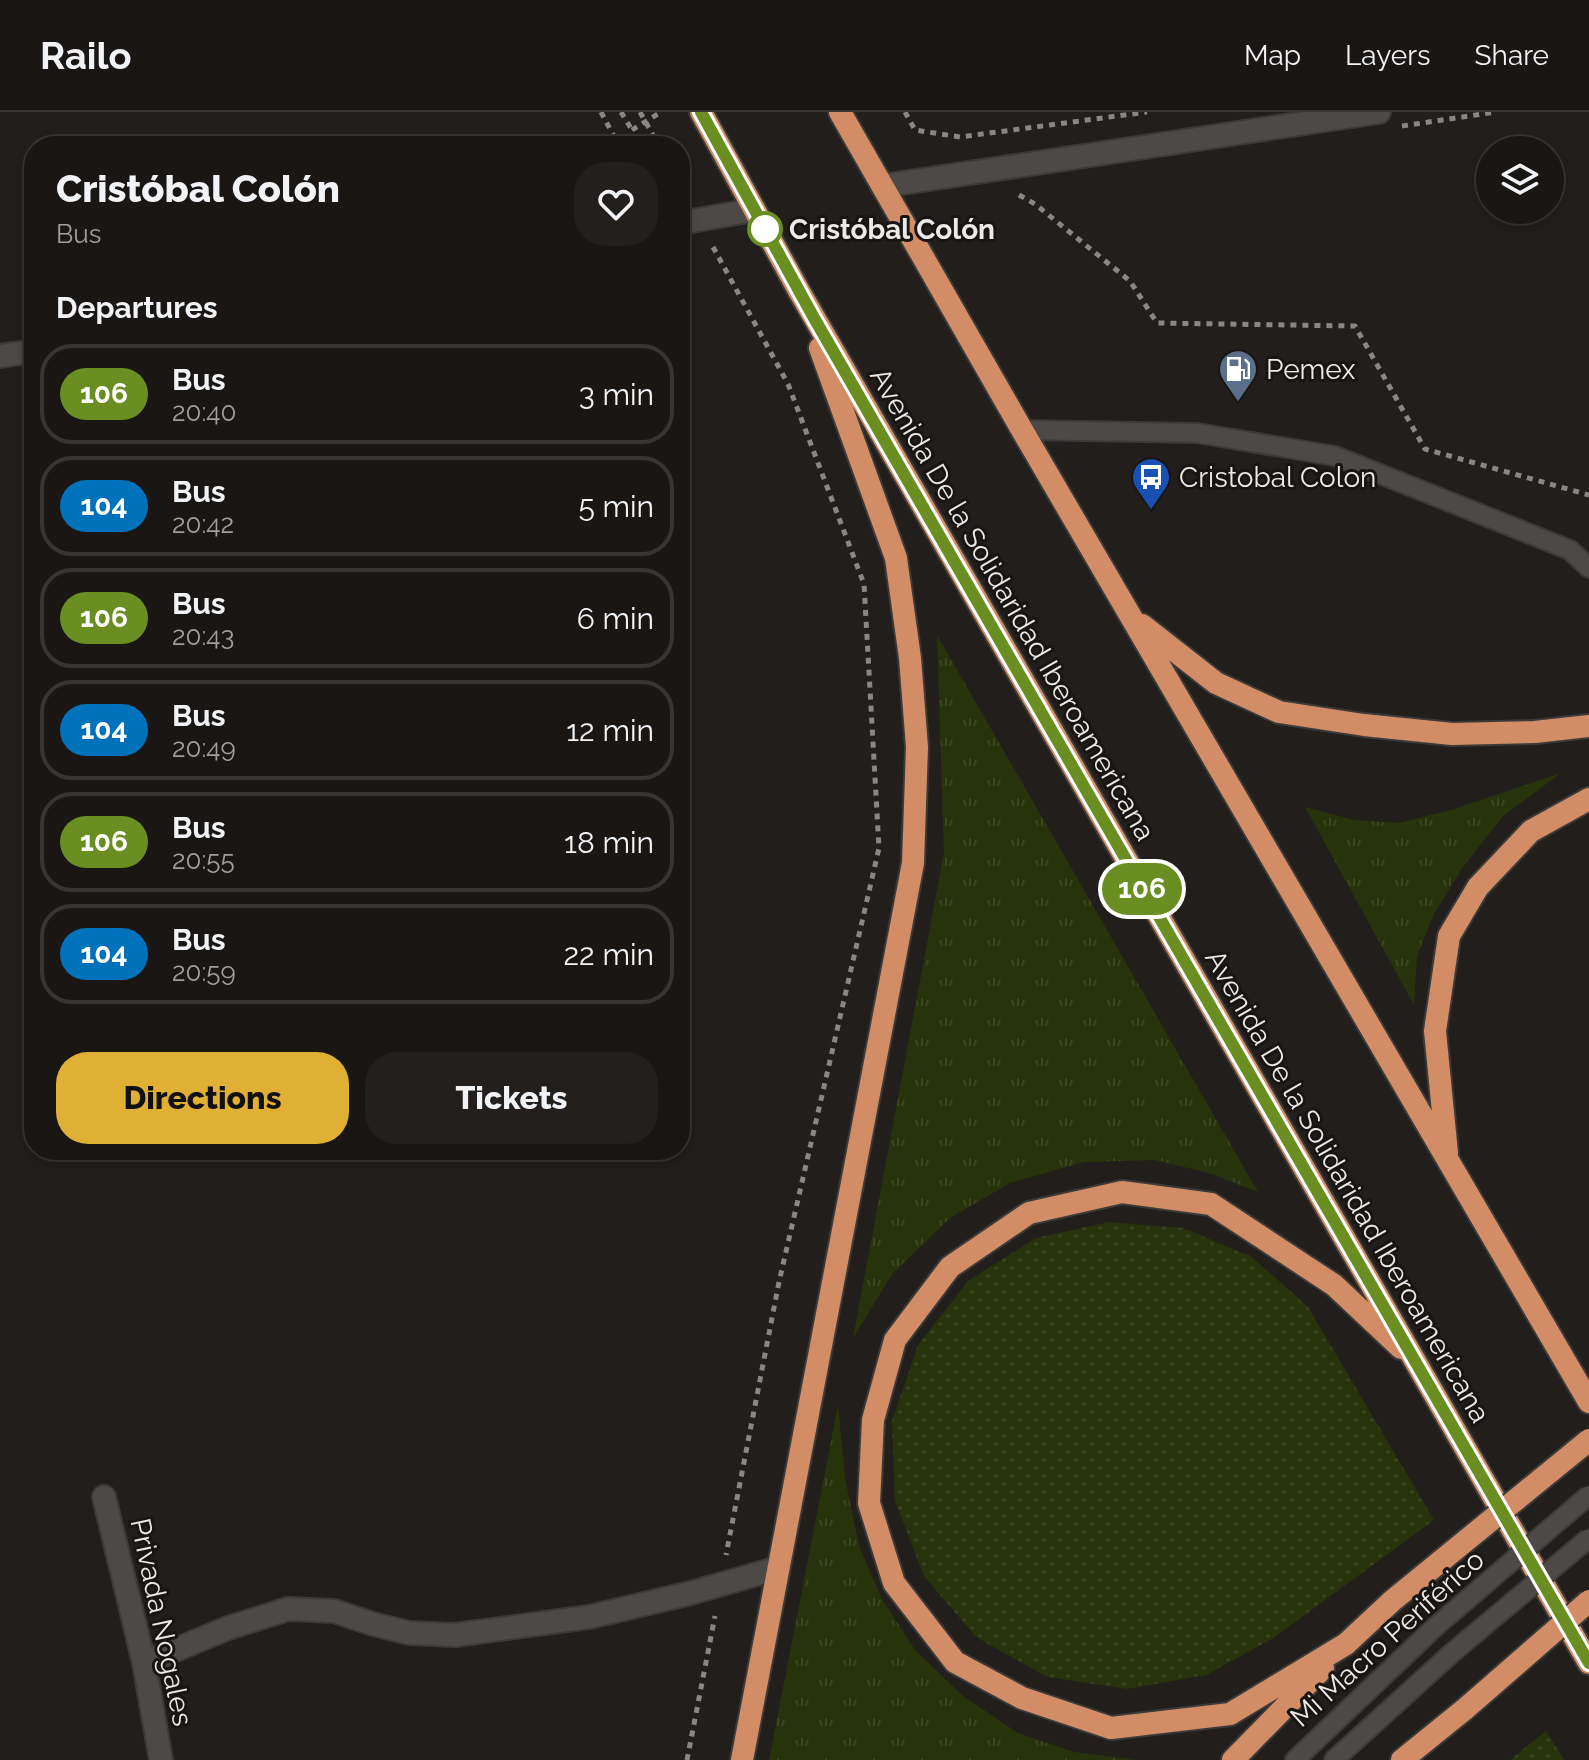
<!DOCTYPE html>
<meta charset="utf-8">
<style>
:root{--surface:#191614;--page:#221f1d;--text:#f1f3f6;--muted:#9f9fa0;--line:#373534;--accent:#e0b034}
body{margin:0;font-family:Raleway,sans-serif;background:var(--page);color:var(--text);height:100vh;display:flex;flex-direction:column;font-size:30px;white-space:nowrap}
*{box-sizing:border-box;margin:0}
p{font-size:26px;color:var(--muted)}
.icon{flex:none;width:44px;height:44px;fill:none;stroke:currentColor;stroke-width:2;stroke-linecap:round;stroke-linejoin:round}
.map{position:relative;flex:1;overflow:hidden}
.drawer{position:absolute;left:24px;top:24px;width:666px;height:1024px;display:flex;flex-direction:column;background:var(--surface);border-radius:32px;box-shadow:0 4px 12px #0003,0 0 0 2px var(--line)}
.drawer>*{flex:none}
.badge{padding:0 16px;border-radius:26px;font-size:28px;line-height:52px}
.tools{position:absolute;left:1476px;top:24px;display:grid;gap:16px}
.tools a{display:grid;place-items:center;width:88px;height:88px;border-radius:50%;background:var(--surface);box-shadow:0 4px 12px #0003,0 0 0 2px var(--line);font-size:40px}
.map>.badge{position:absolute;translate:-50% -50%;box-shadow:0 0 0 4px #fff}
h2{padding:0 32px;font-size:30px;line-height:72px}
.round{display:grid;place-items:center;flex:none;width:84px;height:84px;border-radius:32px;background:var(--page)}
.summary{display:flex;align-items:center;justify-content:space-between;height:136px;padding:0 32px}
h1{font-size:38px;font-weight:800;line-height:60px}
.action{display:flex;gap:16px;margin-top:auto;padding:16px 32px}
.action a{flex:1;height:92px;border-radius:32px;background:var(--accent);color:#111;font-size:32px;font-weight:800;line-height:92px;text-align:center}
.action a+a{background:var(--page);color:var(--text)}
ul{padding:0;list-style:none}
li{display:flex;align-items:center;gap:24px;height:100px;margin:0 16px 12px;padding:0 16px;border:4px solid var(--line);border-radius:32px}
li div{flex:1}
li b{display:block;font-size:30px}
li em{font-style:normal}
li .badge{min-width:88px;font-weight:700;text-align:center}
header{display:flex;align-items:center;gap:48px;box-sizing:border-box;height:112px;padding:0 40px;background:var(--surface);border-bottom:2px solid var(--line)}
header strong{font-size:38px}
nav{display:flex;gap:44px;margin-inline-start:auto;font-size:28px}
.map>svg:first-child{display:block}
.grass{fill:url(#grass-tufts)}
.park{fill:url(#park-dots)}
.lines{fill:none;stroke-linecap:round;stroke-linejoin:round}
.service-casing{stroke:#3c3a38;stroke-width:22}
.minor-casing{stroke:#3c3a38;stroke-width:26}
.trunk-casing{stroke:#3c3a38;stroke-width:26}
.path{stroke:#898784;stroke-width:5;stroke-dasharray:6 6;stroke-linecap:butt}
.service{stroke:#4d4946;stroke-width:18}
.minor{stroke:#4d4946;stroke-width:22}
.trunk{stroke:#d28d66;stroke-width:22}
.service-bridge-casing{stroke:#3c3a38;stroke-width:22;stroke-linecap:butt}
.trunk-bridge-casing{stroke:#3c3a38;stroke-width:26;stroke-linecap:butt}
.path-bridge{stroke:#898784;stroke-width:5;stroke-dasharray:6 6;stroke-linecap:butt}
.service-bridge{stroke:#4d4946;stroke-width:18}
.trunk-bridge{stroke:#d28d66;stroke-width:22}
.line-casing{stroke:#fff;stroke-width:18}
.line{stroke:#6b8e23;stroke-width:12}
.stop-dot{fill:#fff;stroke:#6b8e23;stroke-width:4}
.labels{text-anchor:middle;stroke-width:6;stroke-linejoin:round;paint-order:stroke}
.stop-label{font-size:28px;font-weight:bold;fill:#eceae8;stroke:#181512;text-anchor:start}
.poi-label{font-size:28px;fill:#eceae8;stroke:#181512;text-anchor:start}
.street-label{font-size:28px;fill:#eceae8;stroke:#181512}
</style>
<header>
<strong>Railo</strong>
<nav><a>Map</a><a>Layers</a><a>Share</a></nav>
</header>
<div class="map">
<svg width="1589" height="1648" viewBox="0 0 1589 1648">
<defs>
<pattern id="grass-tufts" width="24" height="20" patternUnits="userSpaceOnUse" patternTransform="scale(2)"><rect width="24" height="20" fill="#27330a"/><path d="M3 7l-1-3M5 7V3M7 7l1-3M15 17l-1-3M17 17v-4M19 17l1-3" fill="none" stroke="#3c4722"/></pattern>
<pattern id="park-dots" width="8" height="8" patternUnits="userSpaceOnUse" patternTransform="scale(2)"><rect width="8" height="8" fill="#27330a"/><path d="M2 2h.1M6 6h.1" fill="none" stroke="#3c4722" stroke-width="1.8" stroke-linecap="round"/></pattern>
</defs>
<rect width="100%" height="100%" fill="#211e1b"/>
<path class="grass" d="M937 523 1258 1080 1209 1061 1155 1048 1084 1050 1010 1071 950 1106 893 1161 853 1226 944 741Z
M1561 661 1503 704 1463 755 1434 802 1417 844 1414 893 1305 695 1353 708 1399 711 1451 698Z
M838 1293 845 1366 859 1434 882 1487 915 1538 963 1584 1018 1621 1074 1640 1136 1648H769Z"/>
<path class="park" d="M1109 1110 1183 1116 1252 1145 1308 1195 1434 1408 1272 1527 1206 1563 1127 1577 1047 1565 976 1525 924 1464 895 1389 892 1309 918 1233 968 1169 1036 1126Z
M1546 1619 1564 1648H1510Z"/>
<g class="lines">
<defs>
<path id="service" d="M1022 318 1197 321 1335 344 1570 438 1589 456
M1295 1648 1434 1516
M1334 1648 1453 1540"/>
<path id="minor" d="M882 74 1379 0
M680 111 754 98
M0 244 34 239
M104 1385 144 1551 161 1648
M144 1551 228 1516 288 1497 334 1499 373 1512 409 1521 455 1523 589 1505 691 1481 778 1456"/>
<path id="trunk" d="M701 0 799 179 1589 1551
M840 0 1022 318 1589 1290
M1142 513 1216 571 1279 600 1364 613 1452 622 1535 620 1589 614
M1447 1041 1435 919 1449 824 1478 775 1531 719 1589 687
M1392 1489 1346 1532 1230 1602 1111 1616 1022 1586 955 1550 894 1471 869 1391 873 1308 895 1228 950 1155 1029 1101 1122 1080 1211 1092 1334 1173 1401 1236
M742 1648 913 751 917 635 910 546 896 446 820 236
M1233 1648 1323 1556
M1402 1648 1465 1597"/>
</defs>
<use href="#service" class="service-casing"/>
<use href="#minor" class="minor-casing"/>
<use href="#trunk" class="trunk-casing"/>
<path class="path" d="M601 0 619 34
M621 0 632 18
M640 0 659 34
M905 0 915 18 960 25 1147 0
M1402 14 1496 0
M1019 83 1035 92 1130 169 1157 211 1355 214 1425 337 1589 383
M713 135 788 272 864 472 879 736 779 1170 726 1443
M687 1648 715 1504"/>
<use href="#service" class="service"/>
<use href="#minor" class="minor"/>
<use href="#trunk" class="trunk"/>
<defs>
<path id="service-bridge" d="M1434 1516 1589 1383
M1453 1540 1589 1426"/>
<path id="trunk-bridge" d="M1392 1489 1589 1328
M1465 1597 1589 1489"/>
</defs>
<use href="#service-bridge" class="service-bridge-casing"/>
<use href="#trunk-bridge" class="trunk-bridge-casing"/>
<path class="path-bridge" d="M632 18 661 0"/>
<use href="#service-bridge" class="service-bridge"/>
<use href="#trunk-bridge" class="trunk-bridge"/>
</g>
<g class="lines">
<defs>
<path id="line" d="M701 0 814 206 1589 1551"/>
</defs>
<use href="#line" class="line-casing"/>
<use href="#line" class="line"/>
</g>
<defs>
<symbol id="fuel-pin" viewBox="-11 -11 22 30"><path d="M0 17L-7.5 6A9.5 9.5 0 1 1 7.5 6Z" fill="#5c6f8a" stroke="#181512"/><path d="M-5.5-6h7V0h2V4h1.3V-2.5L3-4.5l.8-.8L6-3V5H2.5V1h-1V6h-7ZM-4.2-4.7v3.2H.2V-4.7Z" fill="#fff"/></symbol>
<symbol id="bus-pin" viewBox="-11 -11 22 30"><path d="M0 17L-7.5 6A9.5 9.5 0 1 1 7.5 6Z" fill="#1a4fb4" stroke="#181512"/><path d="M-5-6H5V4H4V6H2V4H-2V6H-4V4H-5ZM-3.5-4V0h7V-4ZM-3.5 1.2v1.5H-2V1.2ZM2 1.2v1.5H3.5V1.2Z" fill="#fff"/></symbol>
</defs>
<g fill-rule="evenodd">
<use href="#fuel-pin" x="1216" y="235" width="44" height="60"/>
<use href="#bus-pin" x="1129" y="343" width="44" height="60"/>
</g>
<circle class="stop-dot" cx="765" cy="117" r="16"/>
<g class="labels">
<g class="stop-label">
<text x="789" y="127">Cristóbal Colón</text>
</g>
<g class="poi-label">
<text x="1266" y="267">Pemex</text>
<text x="1179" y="375">Cristobal Colon</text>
</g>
<g class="street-label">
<text transform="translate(1013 492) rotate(60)" y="10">Avenida De la Solidaridad Iberoamericana</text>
<text transform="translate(1348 1074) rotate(60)" y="10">Avenida De la Solidaridad Iberoamericana</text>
<text transform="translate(162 1510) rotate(78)" y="10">Privada Nogales</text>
<text transform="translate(1387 1526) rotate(-42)" y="10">Mi Macro Periférico</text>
</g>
</g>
</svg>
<div class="tools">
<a><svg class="icon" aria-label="layers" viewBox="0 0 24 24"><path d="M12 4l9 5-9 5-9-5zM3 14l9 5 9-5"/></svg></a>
</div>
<b class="badge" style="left:1142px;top:777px;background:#6b8e23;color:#fff">106</b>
<section class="drawer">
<div class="summary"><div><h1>Cristóbal Colón</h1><p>Bus</p></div><a class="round"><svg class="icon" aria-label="heart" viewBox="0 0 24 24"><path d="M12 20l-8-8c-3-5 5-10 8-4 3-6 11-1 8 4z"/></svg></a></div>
<h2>Departures</h2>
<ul>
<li><span class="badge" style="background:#6b8e23;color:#fff">106</span><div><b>Bus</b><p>20:40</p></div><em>3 min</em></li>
<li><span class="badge" style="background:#0072bc;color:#fff">104</span><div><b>Bus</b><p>20:42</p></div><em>5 min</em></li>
<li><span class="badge" style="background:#6b8e23;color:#fff">106</span><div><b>Bus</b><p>20:43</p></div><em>6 min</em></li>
<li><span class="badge" style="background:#0072bc;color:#fff">104</span><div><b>Bus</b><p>20:49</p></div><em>12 min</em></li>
<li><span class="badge" style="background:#6b8e23;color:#fff">106</span><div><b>Bus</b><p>20:55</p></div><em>18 min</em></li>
<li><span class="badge" style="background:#0072bc;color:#fff">104</span><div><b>Bus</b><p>20:59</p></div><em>22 min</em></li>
</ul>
<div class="action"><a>Directions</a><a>Tickets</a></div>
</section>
</div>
